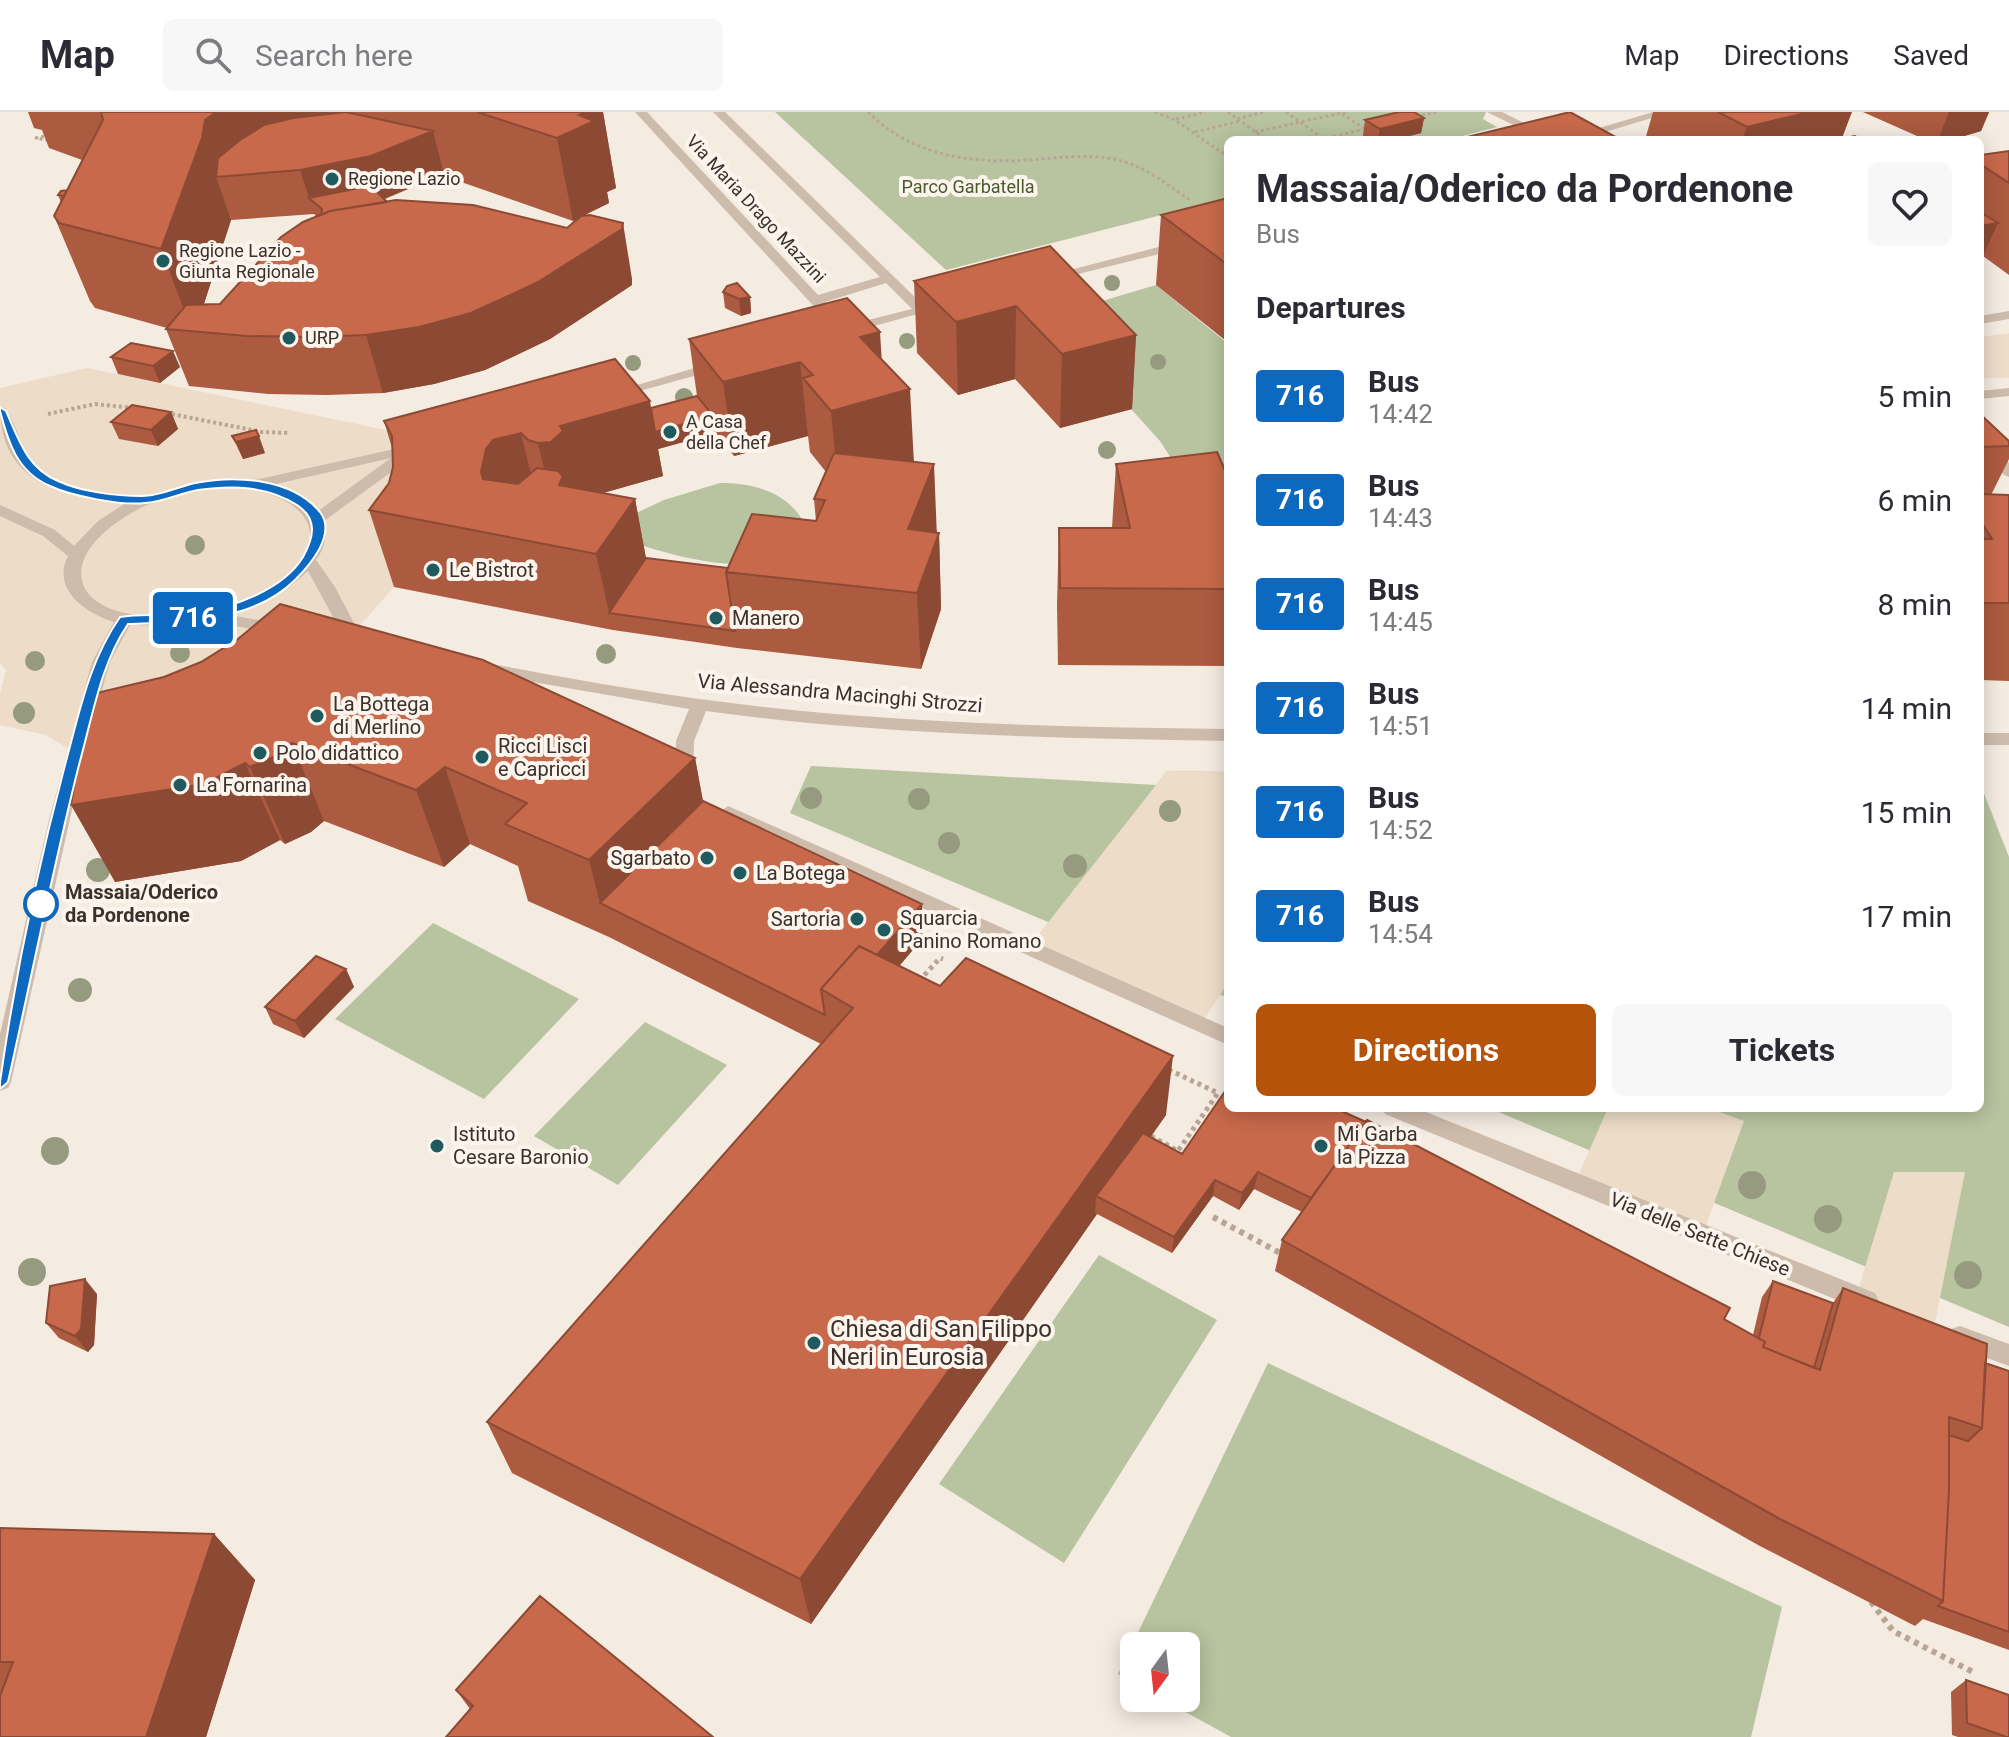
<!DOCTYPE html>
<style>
:root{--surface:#fff;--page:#f7f7f7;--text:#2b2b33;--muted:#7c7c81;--line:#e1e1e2;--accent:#b45309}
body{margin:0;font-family:Roboto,sans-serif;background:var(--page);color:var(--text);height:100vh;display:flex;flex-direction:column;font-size:30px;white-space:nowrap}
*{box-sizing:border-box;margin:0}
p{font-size:26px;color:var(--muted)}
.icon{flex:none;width:44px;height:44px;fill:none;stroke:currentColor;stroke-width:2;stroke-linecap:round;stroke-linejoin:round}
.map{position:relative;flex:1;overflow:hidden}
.side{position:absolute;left:1224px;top:24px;width:760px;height:976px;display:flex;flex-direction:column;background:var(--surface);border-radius:12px;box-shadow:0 4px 20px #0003}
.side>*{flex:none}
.badge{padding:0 16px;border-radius:6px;font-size:28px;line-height:52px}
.needle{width:52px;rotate:195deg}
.controls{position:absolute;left:1120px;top:1520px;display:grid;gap:16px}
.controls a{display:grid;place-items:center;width:80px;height:80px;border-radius:12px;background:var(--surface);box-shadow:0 4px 20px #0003;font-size:40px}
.map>.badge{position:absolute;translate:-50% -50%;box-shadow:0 0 0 4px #fff}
h2{padding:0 32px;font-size:30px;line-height:72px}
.round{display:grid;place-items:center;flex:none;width:84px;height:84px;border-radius:12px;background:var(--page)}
.summary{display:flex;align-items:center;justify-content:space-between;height:136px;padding:0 32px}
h1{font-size:38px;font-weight:700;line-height:60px}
.cta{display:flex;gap:16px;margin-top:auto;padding:16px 32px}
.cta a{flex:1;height:92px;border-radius:12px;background:var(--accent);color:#fff;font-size:32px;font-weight:700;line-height:92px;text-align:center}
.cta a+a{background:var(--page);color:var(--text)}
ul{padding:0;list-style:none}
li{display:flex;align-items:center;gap:24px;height:104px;padding:0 32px}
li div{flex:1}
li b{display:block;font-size:30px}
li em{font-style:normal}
li .badge{min-width:88px;font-weight:700;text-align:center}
header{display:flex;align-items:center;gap:48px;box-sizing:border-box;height:112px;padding:0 40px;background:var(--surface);border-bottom:2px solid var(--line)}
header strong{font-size:38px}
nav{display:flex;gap:44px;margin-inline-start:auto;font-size:28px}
.search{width:560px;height:72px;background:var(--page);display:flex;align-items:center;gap:20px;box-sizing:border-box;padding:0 28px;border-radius:12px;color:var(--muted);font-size:30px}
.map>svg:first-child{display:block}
.green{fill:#b8c4a0}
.plaza{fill:#ecdcc8}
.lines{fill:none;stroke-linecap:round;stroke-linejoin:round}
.path-far3{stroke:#b9a596;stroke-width:3;stroke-dasharray:3 3;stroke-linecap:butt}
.path-far2{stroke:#b9a596;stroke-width:4;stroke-dasharray:3 3;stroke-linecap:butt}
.path-far1{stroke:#b9a596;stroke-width:5;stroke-dasharray:4 4;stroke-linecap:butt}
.path{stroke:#b9a596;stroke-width:6;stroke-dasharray:5 5;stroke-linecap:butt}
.minor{fill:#cdbbac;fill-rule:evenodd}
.tree{fill:#969b7f}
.wall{fill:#ac5a40;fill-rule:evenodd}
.shaded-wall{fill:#8c4a34}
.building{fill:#c8694b;stroke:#8c4a34;stroke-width:2}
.line{fill:#0c69bf;stroke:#fff;stroke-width:2}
.poi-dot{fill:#1f5a5e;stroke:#fbf5ee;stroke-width:3}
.stop-dot{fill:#fff;stroke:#0c69bf;stroke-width:4}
.labels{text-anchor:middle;stroke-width:8;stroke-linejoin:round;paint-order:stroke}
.far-poi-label{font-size:18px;fill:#3b302b;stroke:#fbf5ee;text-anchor:start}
.far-park-label{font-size:18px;fill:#4a5a2e;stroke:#fbf5ee}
.far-street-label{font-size:18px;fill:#3b302b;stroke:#fbf5ee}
.poi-label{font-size:20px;fill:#3b302b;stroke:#fbf5ee;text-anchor:start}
.street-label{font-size:20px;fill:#3b302b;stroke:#fbf5ee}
.stop-label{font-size:20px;font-weight:bold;fill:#3b302b;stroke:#fbf5ee;text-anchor:start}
.near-poi-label{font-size:24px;fill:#3b302b;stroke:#fbf5ee;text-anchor:start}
</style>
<header>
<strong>Map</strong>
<div class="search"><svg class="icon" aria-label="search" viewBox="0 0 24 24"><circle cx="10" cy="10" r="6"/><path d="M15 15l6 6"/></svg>Search here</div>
<nav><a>Map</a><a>Directions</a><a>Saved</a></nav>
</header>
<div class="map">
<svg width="2009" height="1625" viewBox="0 0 2009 1625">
<rect width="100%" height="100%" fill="#f4ebe1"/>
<path class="green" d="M775 0H1486L1483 7 1497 15 1447 28H1228V86L946 158Z
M1156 173 1228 232V461L1184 367 1160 329 1048 205Z
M720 371C752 371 786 379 803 409 791 418 758 446 746 450 722 457 660 440 635 431L632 403 664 388Z
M811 654 1156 673 1167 659 1228 660V886L790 701Z
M1980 679H1983L2009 745V1215L1489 996H1980Z
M433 811 579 887 484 987 335 907Z
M645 910 727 953 618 1073 534 1024Z
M1099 1143 1217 1208 1064 1451 939 1372Z
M1268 1251 1782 1495 1751 1625H1231L1160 1586H1186V1534H1134V1571L1118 1562Z"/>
<path class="plaza" d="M2009 221V266H1980V225Z
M87 256 410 323 405 460 394 475 325 552 111 663 46 623 0 613V581L6 558 0 551V276Z
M1167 659 1228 660V871L1200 913 1028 836Z
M1608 996H1709L1744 1009 1702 1124 1575 1071Z
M1894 1060H1965L1934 1216 1856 1185Z"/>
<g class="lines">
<path class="path-far3" d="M868 0C911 43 969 52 1028 48 1057 46 1086 42 1114 47 1144 53 1166 72 1190 88
M1155 0 1175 8 1228 45
M1228 0 1267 28
M1286 0 1324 27
M1342 2 1364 16
M1416 4 1437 0
M1176 7 1206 0
M1237 7 1263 0
M1195 20 1240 9
M1255 20 1346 0
M50 23 36 26 51 29
M1322 28 1371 15"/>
<path class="path-far2" d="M166 301 262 320 290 321
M48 302 95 292 133 296"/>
<path class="path-far1" d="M919 869 940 846 943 847
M1151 1024 1178 1039 1218 981 1167 957"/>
<path class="path" d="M1213 1105 1284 1143
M1871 1490 1893 1519 1973 1560"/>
<path class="minor" d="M635 0H647L818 183 880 165 713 0H725L924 194 942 189 949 193 850 221H840V215L912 197 886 171 825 190 844 211 832 214Z
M1487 0H1502L1550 24 1540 26Z
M1653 0H1672L1578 28H1559Z
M1228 117V125L1050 169 1043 165Z
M2009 199V207L1980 212V204Z
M718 249 723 250V256L614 286 607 282Z
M2009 276V284L1980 287V279Z
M0 295 5 296C18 315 21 339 38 356 58 376 117 387 145 383 182 377 216 361 255 368L417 332 424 336 324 409C328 424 325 435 316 448L335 475 365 532 362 536H350L308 459C284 481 261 495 230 503L285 513 287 517 285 521 279 522 207 509 175 514 130 513 110 550 89 622 11 970 8 976 0 979V922L49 708 92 550 114 510C86 501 51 478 68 444L43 424 0 404V393L55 418 74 434 98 409 126 391C63 386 0 371 0 295ZM391 346 318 399C306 385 293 378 276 372ZM241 375C328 389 333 445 256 482 227 496 193 503 161 504 67 506 53 444 135 399 167 381 205 377 241 375Z
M1980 326 1985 327 2009 351V365L2004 363 1980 339Z
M487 551C576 568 666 584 756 594 913 612 1071 615 1228 617V629C1054 626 879 623 706 599L694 629 693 666 684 672 675 666 676 629 689 597 481 561 478 557 481 553Z
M1980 621H2009V633H1980Z
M728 694 1228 916V933L721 706 719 701Z
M1382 996H1416L1875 1181 1879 1189 1875 1197 1867 1200 1859 1197 1385 1002Z
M1960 1214 2009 1232V1254L1951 1233 1948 1225 1951 1217Z"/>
</g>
<g class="tree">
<circle cx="1112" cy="171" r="8"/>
<circle cx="907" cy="229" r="8"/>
<circle cx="1158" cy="250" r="8"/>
<circle cx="633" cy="251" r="8"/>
<circle cx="684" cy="285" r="9"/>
<circle cx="1107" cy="338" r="9"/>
<circle cx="195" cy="433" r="10"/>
<circle cx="180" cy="541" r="10"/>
<circle cx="606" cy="542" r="10"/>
<circle cx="35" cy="549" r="10"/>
<circle cx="24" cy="601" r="11"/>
<circle cx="811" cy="686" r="11"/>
<circle cx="919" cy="687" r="11"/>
<circle cx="1170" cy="699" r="11"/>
<circle cx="949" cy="731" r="11"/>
<circle cx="1075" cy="754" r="12"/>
<circle cx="98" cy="758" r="12"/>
<circle cx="80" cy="878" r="12"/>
<circle cx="55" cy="1039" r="14"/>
<circle cx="1752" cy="1073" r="14"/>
<circle cx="1828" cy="1107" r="14"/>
<circle cx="32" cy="1160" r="14"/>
<circle cx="1968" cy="1163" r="14"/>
</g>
<path class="wall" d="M28 0H603L616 76 607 80 609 91 582 104 632 167V173L550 227 519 242 485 258 434 272 383 281 327 283 268 282 189 274 166 217 167 216 95 196 90 189 54 104 61 90 58 83 67 78 82 48 49 36 42 18 34 16ZM441 63 573 109 580 105 567 116 387 90 385 87ZM314 102 317 105 220 192H204L231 108Z
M1653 0H1851L1842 26 1836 28H1645Z
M1863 0H1989L1981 19 1951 28H1926Z
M1424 6 1421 21 1394 28H1370L1363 24 1365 8Z
M2009 39V163L1983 144 1980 150V43Z
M1228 86V227L1225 228 1156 173 1161 103Z
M914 169 1136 223 1132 297 1060 316 1015 267 958 283 917 241Z
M723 180 750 185 751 201 741 204 725 196Z
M689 227 881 246 937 420 939 421 941 497 921 557 737 536 613 518 394 475 369 398 389 371 393 355 392 336 384 309 651 296 697 284ZM716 321 734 344 808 324 810 340 826 360 814 387 816 409 728 456 646 446 635 387 603 381 663 364 658 337Z
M111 245 180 255 160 271 118 262Z
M171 300 178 317 158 334 119 327 111 310Z
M1980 302 2009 329V347L1991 383H2009V569L1980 568Z
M232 324 265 341 243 347Z
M1116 352 1228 365V554L1058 553 1057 493 1059 416H1112Z
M88 583 695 646 703 689 923 826 899 854 1166 1003 1150 1025 1182 1042 1228 975 1724 1207 1753 1223 1762 1185 1773 1169 1833 1191 1843 1176 1985 1251 2009 1259V1538L1923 1507 1915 1514 1758 1433 1275 1159 1282 1128 1302 1100 1254 1077 1239 1098 1213 1084 1172 1141 1097 1102 811 1512 512 1361 487 1310 821 932 609 825 528 789 518 754 470 732 444 755 324 709 311 720 285 732 280 728 241 749 115 770Z
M346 857 354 875 304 926 273 912 265 895Z
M97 1182 94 1233 88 1240 59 1226 46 1211Z
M0 1416 214 1422 255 1468 206 1625H0Z
M1966 1568 2009 1625H1958L1952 1623 1951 1580Z
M456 1578 713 1625 470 1597Z"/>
<path class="shaded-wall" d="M216 0H346L216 65 231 108 195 219H192L161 137 205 8Z
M587 0H603L616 76 607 80 609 91 573 109 557 26 579 3Z
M1773 0H1852L1842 26 1835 28H1742L1747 15Z
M1949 0H1989L1981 19 1951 28H1938Z
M1424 6 1421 21 1394 28H1378L1380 17Z
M433 19 444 62 383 87 322 97 309 86 300 58Z
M623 111 632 167V173L550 227 485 258 434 272 383 281 366 223Z
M1998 111 1980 150V114Z
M750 185 751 201 741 204 739 187Z
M1016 194 1015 267 958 283 956 210Z
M1228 195V227L1225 228Z
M880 220 884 285 910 277 914 352 838 374 831 299 860 225Z
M1136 223 1132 297 1060 316 1062 242Z
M173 239 180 255 160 271 153 254Z
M800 250 808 324 734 344 723 270Z
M650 289 655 320 713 304 716 321 658 337 663 364 578 388 556 407 538 331 560 314Z
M171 300 178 317 158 334 151 318Z
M521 321 539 396 503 424 481 360 486 337 493 328Z
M259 324 265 341 243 347 236 330Z
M934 352 937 426 939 421 941 497 921 557 917 481 908 417Z
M635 387 649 463 609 501 613 518 596 442Z
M292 631 324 709 311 720 285 732 250 655Z
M695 646 709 723 600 791 589 748Z
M245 651 280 728 241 749 115 770 71 693Z
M445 655 470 732 444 755 416 678Z
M922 792 923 826 855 906 853 896 839 887Z
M346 857 354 875 304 926 295 909Z
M1173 944 1166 1003 1106 1089 1096 1084 1095 1101 1097 1102 811 1512 800 1467Z
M1258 1060 1254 1077 1239 1098 1242 1081Z
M1215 1068 1213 1084 1172 1141 1174 1125Z
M85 1167 97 1182 94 1233 88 1240 75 1224Z
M214 1422 255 1468 206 1625H146Z"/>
<path class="building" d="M101 0H216L205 8 202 26 161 137 59 111 54 104 103 8Z
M346 0 433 19 371 44 300 58 216 65 218 46 240 28 264 13 293 6Z
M477 0H587L579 3 594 9 557 26Z
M1399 0H1414L1424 6 1380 17 1365 8Z
M1570 0 1621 28H1455Z
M1718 0H1810L1747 15Z
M1855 24 1861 28H1836Z
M2009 39V71L1980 52V43Z
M379 72 378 81 387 90 330 99 321 103 322 97 309 86Z
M67 78 64 84 58 83 61 79Z
M1228 86V153L1161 103Z
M396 88 473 93 567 116 581 104 590 103 623 111 622 117 538 170 506 185 471 201 419 215 366 223 308 225 247 224 166 217 186 193 220 192 281 125 303 110 330 99Z
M1980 100 1998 111 1980 114Z
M1050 134 1136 223 1062 242 1016 194 956 210 914 169Z
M737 171 750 185 739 187 723 180 727 174Z
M847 186 880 220 860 225 910 277 831 299 803 266 813 263 800 250 723 270 689 227Z
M131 231 173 239 153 254 111 245Z
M615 247 650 289 560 314 563 319 551 330 538 331 528 328 521 321 493 328 486 337 481 360 483 367 518 372 537 356 558 359 563 364 559 373 635 387 596 442 369 398 389 371 393 355 392 324 384 309Z
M697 284 713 304 655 320 651 296Z
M132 293 171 300 151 318 111 310Z
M1980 302 2009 329V334L1980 335Z
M256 318 259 324 236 330 232 324Z
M1217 340 1228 365V477L1060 476 1059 416H1130L1116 352Z
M834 341 934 352 908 417 939 421 917 481 726 460 752 402 816 409 825 388 814 387Z
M1980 382 2009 383V491H1980V427H1992L1980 408Z
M646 446 728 456 726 460 735 519 609 501Z
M280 492 483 548 695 646 589 748 505 712 527 691 445 655 416 678 292 631 278 643 250 655 245 651 204 672 71 693 88 583 164 565 201 550 238 527Z
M703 689 922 792 877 843 859 834 821 877 825 903 600 791Z
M859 834 940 874 966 846 1173 944 800 1467 487 1310 853 896 821 877Z
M316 844 346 857 295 909 265 895Z
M1228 975V996H1335L1366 1010 1311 1086 1258 1060 1242 1081 1215 1068 1174 1125 1096 1084 1143 1021 1182 1042Z
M1367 1008 1730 1196 1724 1207 1765 1230 1763 1235 1820 1258 1843 1176 1987 1232 1982 1316 1949 1305V1378L1943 1489 1780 1407 1282 1128Z
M85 1167 81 1217 75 1224 46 1211 50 1174Z
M1773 1169 1833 1191 1814 1256 1763 1235 1765 1230 1759 1226Z
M1985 1251 2009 1259V1520L1938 1494 1943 1489 1949 1378V1323L1968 1329 1982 1316Z
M0 1416 214 1422 146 1625H0V1584L13 1550H0Z
M540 1484 713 1625H446L473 1594 456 1578Z
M1966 1568 2009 1583V1625H2004V1624L1967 1611Z"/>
<path class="line" d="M0 295 6 299C19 328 27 356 58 369 82 380 116 384 142 384 159 384 178 375 195 371 235 363 292 366 320 400 337 422 310 453 295 468 253 510 184 510 128 512 101 552 93 602 80 649 53 755 32 863 8 970L0 977V970C15 864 37 758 65 653 79 602 89 549 120 505 145 500 173 506 199 501 234 494 283 478 303 445 314 425 318 407 297 393 267 374 233 373 198 378 180 381 163 390 145 391 122 394 71 384 50 374 17 360 8 330 0 299Z"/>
<g class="poi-dot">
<circle cx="332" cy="67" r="8"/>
<circle cx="163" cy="149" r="8"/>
<circle cx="289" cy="226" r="8"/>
<circle cx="670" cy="320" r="8"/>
<circle cx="433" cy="458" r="8"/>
<circle cx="716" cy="506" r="8"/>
<circle cx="317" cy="604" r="8"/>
<circle cx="260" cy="641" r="8"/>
<circle cx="482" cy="645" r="8"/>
<circle cx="180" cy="673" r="8"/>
<circle cx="707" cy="746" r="8"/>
<circle cx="740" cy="761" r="8"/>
<circle cx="857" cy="807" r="8"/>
<circle cx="884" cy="818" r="8"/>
<circle cx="437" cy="1034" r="8"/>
<circle cx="1321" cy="1034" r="8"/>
<circle cx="814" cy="1231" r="8"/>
</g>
<circle class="stop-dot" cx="41" cy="792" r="16"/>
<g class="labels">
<g class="far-poi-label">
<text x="348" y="73">Regione Lazio</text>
<text x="179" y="145">Regione Lazio -<tspan x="179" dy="21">Giunta Regionale</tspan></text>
<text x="305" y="232">URP</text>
<text x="686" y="316">A Casa<tspan x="686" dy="21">della Chef</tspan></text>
</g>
<g class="far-park-label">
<text x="968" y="81">Parco Garbatella</text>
</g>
<g class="far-street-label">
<text transform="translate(756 97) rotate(47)" y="6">Via Maria Drago Mazzini</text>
</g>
<g class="poi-label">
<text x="449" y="465">Le Bistrot</text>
<text x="732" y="513">Manero</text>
<text x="333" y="599">La Bottega<tspan x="333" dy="23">di Merlino</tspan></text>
<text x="498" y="641">Ricci Lisci<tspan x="498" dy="23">e Capricci</tspan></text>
<text x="276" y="648">Polo didattico</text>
<text x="196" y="680">La Fornarina</text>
<text x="691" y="753" text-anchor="end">Sgarbato</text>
<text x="756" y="768">La Botega</text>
<text x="900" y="813">Squarcia<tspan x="900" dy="23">Panino Romano</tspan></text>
<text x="841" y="814" text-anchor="end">Sartoria</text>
<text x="453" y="1029">Istituto<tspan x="453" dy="23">Cesare Baronio</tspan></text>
<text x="1337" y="1029">Mi Garba<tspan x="1337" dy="23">la Pizza</tspan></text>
</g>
<g class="street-label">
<text transform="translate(840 581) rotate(5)" y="7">Via Alessandra Macinghi Strozzi</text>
<text transform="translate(1700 1122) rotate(22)" y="7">Via delle Sette Chiese</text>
</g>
<g class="stop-label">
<text x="65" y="787">Massaia/Oderico<tspan x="65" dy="23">da Pordenone</tspan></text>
</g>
<g class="near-poi-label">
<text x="830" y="1225">Chiesa di San Filippo<tspan x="830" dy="28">Neri in Eurosia</tspan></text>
</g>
</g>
</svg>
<div class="controls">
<a><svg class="needle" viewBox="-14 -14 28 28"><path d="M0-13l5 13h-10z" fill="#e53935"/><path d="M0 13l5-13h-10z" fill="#7c7c81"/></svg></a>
</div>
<b class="badge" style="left:193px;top:506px;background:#0c69bf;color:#fff">716</b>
<section class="side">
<div class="summary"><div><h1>Massaia/Oderico da Pordenone</h1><p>Bus</p></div><a class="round"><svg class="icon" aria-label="heart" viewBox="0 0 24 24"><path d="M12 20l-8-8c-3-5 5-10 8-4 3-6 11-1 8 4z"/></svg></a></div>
<h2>Departures</h2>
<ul>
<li><span class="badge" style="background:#0c69bf;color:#fff">716</span><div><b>Bus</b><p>14:42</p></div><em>5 min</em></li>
<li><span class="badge" style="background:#0c69bf;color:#fff">716</span><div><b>Bus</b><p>14:43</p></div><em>6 min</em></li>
<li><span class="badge" style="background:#0c69bf;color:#fff">716</span><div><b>Bus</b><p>14:45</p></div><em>8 min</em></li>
<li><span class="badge" style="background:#0c69bf;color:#fff">716</span><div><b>Bus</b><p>14:51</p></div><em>14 min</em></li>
<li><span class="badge" style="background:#0c69bf;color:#fff">716</span><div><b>Bus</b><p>14:52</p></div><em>15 min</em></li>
<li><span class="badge" style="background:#0c69bf;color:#fff">716</span><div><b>Bus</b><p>14:54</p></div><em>17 min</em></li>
</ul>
<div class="cta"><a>Directions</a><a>Tickets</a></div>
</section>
</div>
